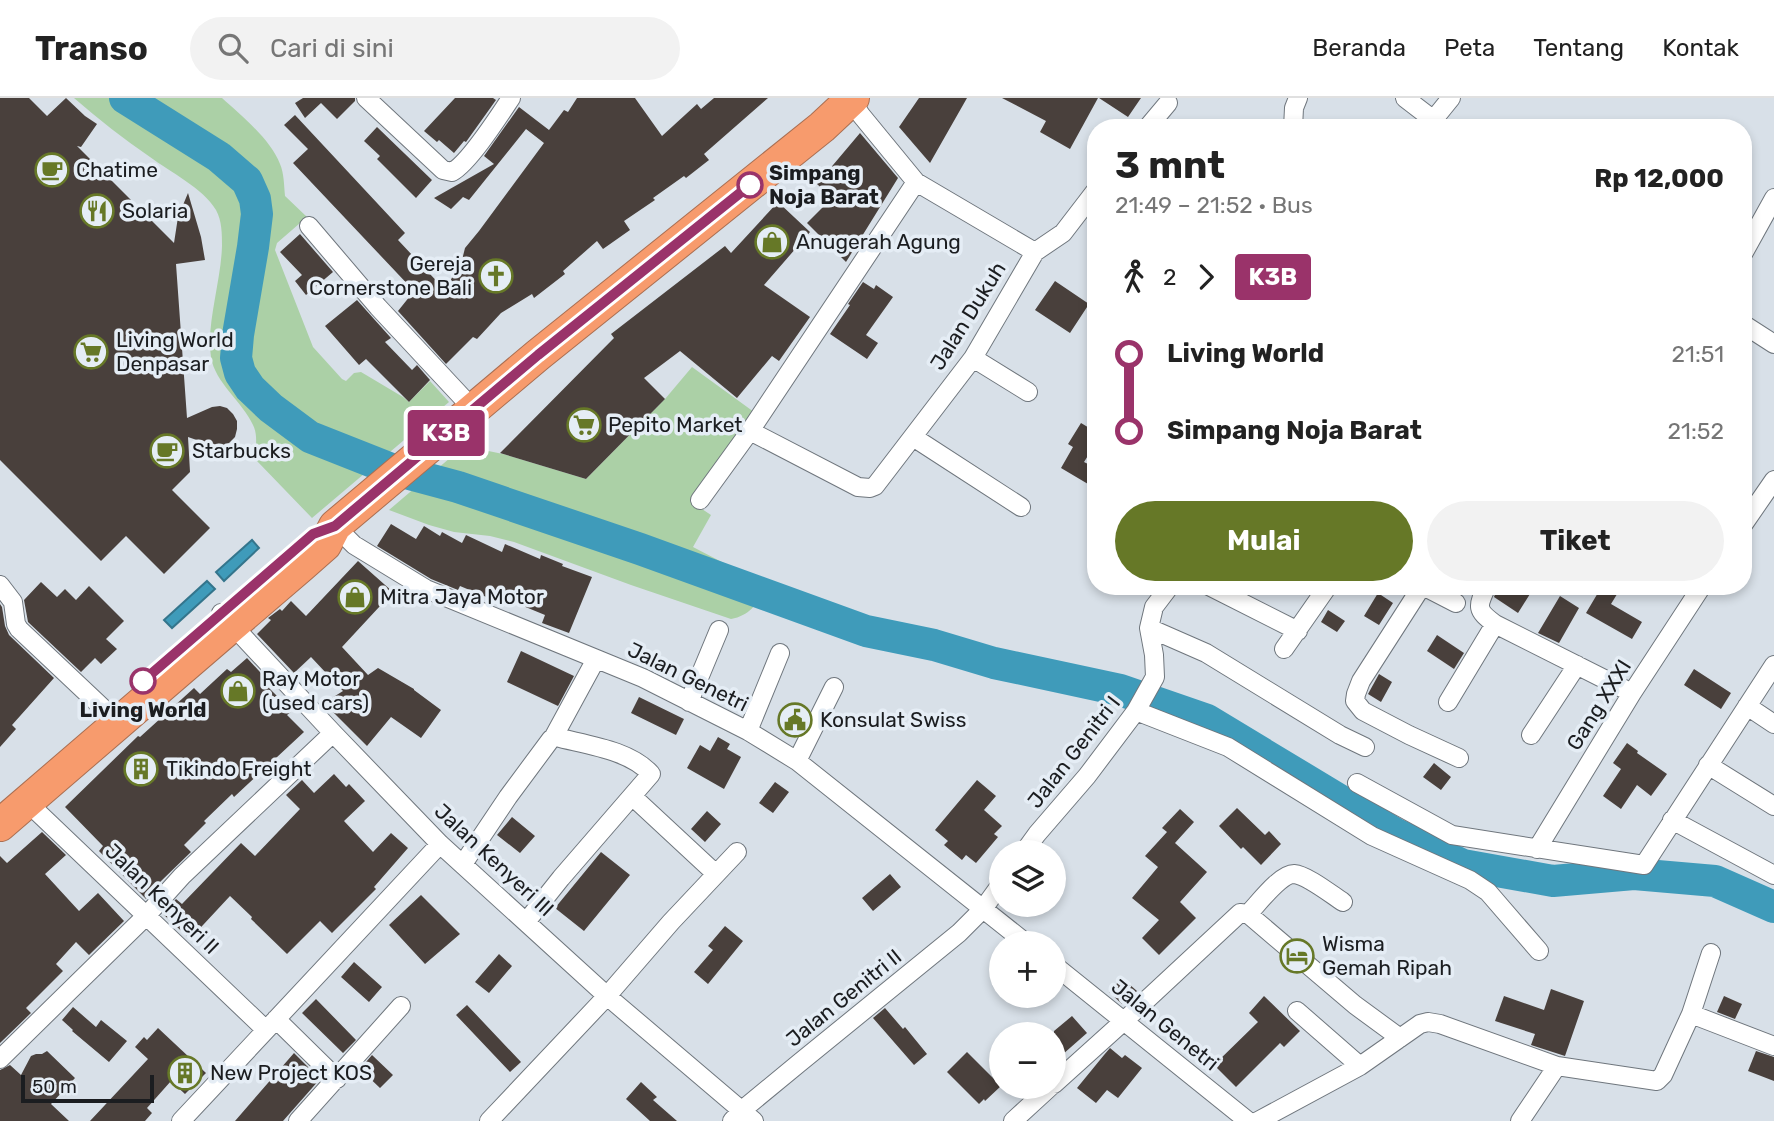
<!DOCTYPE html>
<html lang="id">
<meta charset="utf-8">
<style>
:root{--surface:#fff;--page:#f2f2f2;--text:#222;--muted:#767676;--line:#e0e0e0;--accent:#667827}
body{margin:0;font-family:Rubik,sans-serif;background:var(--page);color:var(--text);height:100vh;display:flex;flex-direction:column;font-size:26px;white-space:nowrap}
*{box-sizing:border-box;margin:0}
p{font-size:23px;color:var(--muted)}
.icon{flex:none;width:38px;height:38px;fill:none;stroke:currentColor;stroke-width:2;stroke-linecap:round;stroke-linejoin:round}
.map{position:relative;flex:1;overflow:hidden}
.sheet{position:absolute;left:1087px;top:21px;width:665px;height:476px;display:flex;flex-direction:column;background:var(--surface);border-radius:28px;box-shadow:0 4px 10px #0003}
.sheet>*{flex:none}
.badge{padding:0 14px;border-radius:5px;font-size:24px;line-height:46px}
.tools{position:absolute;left:989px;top:742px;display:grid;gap:14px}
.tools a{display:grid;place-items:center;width:77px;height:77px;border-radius:50%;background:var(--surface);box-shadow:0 4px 10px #0003;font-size:35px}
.scale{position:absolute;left:21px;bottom:18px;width:133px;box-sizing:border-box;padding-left:7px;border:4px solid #1b1d20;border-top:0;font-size:19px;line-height:24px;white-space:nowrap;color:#1b1d20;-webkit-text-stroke:5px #e5edf5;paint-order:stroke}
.map>.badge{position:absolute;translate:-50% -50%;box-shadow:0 0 0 4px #fff}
.legs{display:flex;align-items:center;gap:10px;height:77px;padding:0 28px;font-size:23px}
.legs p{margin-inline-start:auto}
.headline{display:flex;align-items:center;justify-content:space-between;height:119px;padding:0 28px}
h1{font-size:38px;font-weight:700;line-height:52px}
.primary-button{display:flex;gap:14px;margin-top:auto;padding:14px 28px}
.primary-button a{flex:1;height:80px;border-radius:42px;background:var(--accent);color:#fff;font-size:28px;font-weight:700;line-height:80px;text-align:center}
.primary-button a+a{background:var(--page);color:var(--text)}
ul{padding:0 28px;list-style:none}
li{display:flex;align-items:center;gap:24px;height:77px;font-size:26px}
li i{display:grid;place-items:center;width:10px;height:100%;margin:0 9px;background:currentColor}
li i::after{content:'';width:18px;height:18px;margin:-9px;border:5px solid;border-radius:50%;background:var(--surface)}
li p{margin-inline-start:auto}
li:first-child i{background:linear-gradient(#0000 50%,currentColor 0)}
li:last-child i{background:linear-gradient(currentColor 50%,#0000 0)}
header{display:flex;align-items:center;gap:42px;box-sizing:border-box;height:98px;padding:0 35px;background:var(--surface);border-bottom:2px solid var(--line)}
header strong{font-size:33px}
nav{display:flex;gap:38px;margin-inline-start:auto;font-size:24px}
.search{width:490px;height:63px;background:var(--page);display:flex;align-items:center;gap:18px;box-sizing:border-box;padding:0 24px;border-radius:38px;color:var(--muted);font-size:26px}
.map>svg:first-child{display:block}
.green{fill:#abd0a6}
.water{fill:#3f9bba;stroke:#34758c;stroke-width:2}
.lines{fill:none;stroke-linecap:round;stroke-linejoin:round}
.river{stroke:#3f9bba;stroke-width:32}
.building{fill:#49403c}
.street-casing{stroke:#6f767d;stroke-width:20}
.highway-casing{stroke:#aa6f52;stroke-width:34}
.street{stroke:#fff;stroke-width:18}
.highway{stroke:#f79b6d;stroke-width:32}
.line-1-casing{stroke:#fff;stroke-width:16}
.line-1{stroke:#9a336a;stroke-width:10}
.stop-1-dot{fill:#fff;stroke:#9a336a;stroke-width:3.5}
.labels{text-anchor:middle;stroke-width:7;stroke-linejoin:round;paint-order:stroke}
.poi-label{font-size:21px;fill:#1b1d20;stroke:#e5edf5;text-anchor:start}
.stop-label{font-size:21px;font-weight:bold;fill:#1b1d20;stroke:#e5edf5;text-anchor:start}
.street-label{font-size:21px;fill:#1b1d20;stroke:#e5edf5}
</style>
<header>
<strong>Transo</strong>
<div class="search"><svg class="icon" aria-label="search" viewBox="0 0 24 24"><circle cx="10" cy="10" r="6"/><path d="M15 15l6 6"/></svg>Cari di sini</div>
<nav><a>Beranda</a><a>Peta</a><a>Tentang</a><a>Kontak</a></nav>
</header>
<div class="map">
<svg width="1774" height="1023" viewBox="0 0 1774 1023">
<rect width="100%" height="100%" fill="#d8e0e8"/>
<path class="green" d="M74 0H222C241 17 271 42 280 66 284 75 284 87 285 98L307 119 277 145 275 152 313 249 342 281 346 283 354 275 361 274 403 299 409 304 430 283 449 304 312 420 257 363C254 350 259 339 253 327 242 303 215 285 211 259 206 226 221 184 222 148 222 136 222 123 216 112 203 90 170 74 150 59 124 41 98 21 74 0Z
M692 269 754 314 690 403 711 417 693 449 766 487C758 505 751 517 731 521L631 487 514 444 490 438 454 434 429 427 389 412 464 348 503 356 586 381 665 301Z"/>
<path class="water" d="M252 442 259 450 224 483 216 474Z
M207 483 215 491 172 530 164 522Z"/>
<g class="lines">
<path class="river" d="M125 0 219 59 247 83 255 101 257 116 253 149 238 237 236 260 240 275 250 290 271 310 310 339 391 371 458 389 640 451 866 533 934 547 994 565 1120 592 1207 622 1394 735 1463 767 1553 783 1634 776 1715 783 1774 809"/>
</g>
<path class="building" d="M0 0H29L47 18 66 0 85 18 97 26 81 49 77 48 174 145 178 119 188 95 201 139 205 162 176 166 187 320 212 309 220 308 227 310 233 316 237 323V331L235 339 229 345 222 348H214L188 339 190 374 172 392 210 430 164 476 126 438 101 463 0 362Z
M303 0H355V3L337 21 321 5 305 20 295 5Z
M455 0H493L496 2 466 44 464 43 454 55 439 42 437 44 424 33Z
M577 0H635L662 38 697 6 701 11 714 0H768L704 56 709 62 686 80 684 78 653 100 655 102 624 123 630 132 603 151 597 143 563 173 565 176 534 200 532 196 501 215 477 241 473 239 446 266 398 213 414 193 293 65 308 51 284 27 295 17 405 135 398 142 445 192 462 162 465 150 479 133 544 45 526 31 469 102 463 99 451 111 434 100 494 66 484 58 519 9 549 32 564 12 568 14Z
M919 0H967L930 65 899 29Z
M1002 0H1098L1070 51 1040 34 1046 23Z
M1099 0H1141L1128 19Z
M377 29 432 82 416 100 377 61 380 58 364 43Z
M860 35 898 80 846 164 807 125 832 100 817 86Z
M778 104 810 134 764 187 810 219 779 263 772 258 737 300 680 253 644 280 665 301 586 381 500 355 614 240 611 236 725 148 731 155Z
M300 136 333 174 306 197 295 183 302 177 280 154Z
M1055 183 1089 206 1070 235 1035 212Z
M863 184 874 191 876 187 893 199 866 237 878 245 867 261 830 236 850 207 848 206Z
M357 202 391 240 385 244 412 272 417 267 430 282 409 304 366 261 359 267 325 228Z
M1081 325 1096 334V345L1084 364 1096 370 1088 386 1061 370 1073 349 1068 346Z
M391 426 416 441 424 428 440 438 442 434 462 445 466 437 502 454 505 446 540 461 541 457 563 466 562 468 592 479 569 535 542 525 545 517 511 503 508 508 460 488 458 492 431 481 377 448Z
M358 463 393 494 342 549 368 577 378 570 414 591V592L441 612 421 640 391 619 367 648 324 605 343 593 311 559 294 575 257 536 271 522 268 520 280 511 282 513 291 503 306 518Z
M41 484 57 499 65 491 76 502 89 488 124 523 106 541 117 551 101 566 95 560 81 574 28 524 24 502Z
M1498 488H1535L1518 515 1494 499Z
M1602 488H1622L1611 506 1642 524 1632 541 1586 515Z
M1378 495 1393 505 1379 527 1364 518Z
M1560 498 1579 510 1559 545 1538 535Z
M0 506 2 509 5 528 9 537 54 580 12 627 16 631 0 649Z
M1328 512 1345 523 1337 534 1321 524Z
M1437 537 1464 555 1454 571 1427 553Z
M521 553 574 578 558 608 507 584Z
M247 560 271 586 268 589 292 613 287 617 304 634 234 699 232 696 204 723 206 725 184 747 191 754 159 785 146 801 99 753 103 748 65 709 138 638 140 639 194 590 200 596 227 571 231 574Z
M1694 571 1731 595 1721 611 1684 587Z
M1379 576 1392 584 1381 604 1368 596Z
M639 599 684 621 676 637 631 615Z
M718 639 730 646 727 651 741 659 724 691 687 670 700 647 710 653Z
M1627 645 1638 653 1637 655 1667 676 1651 698 1637 687 1621 711 1603 698 1621 671 1613 665Z
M1434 665 1451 679 1441 692 1423 679Z
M334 676 346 689 349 686 365 703 344 723 373 754 391 735 408 750 374 789 376 791 332 835 320 823 287 856 251 821 252 819 230 798 190 841 163 816 176 801 182 806 241 745 255 758 300 711 286 697 302 682 314 695Z
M977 682 996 698 984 712 1002 728 994 736 998 739 976 765 966 757 962 762 944 747 948 743 935 732Z
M775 684 789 694 773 715 759 705Z
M1237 710 1265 737 1269 733 1281 746 1261 767 1243 749 1241 751 1219 728Z
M1180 711 1194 724 1175 745 1207 774 1180 804 1196 820 1159 857 1142 840 1159 822 1132 800 1158 769 1145 758 1167 734 1162 730Z
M707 713 721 726 705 744 691 731Z
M512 719 535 738 520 755 497 737Z
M42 734 66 757 45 776 79 813 98 795 124 823 89 857 76 844 56 866 63 873 26 910 31 915 0 945V758L7 765Z
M601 754 630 777 584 833 555 810Z
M890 776 901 789 873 813 862 800Z
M421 797 460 836 425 866 389 827Z
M725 828 743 843 708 886 694 874 713 852 708 848Z
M499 856 512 868 489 895 475 884Z
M354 864 382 889 369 904 341 879Z
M1122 880 1137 893 1122 906 1109 894Z
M1551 891 1584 903 1565 958 1531 947 1535 936 1495 923 1504 898 1544 912Z
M1264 898 1300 933 1284 949 1280 945 1236 989 1214 967 1258 924 1249 915Z
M1724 898 1742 906 1735 921 1717 914Z
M316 901 356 942 343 955 302 915Z
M467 907 521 964 510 974 456 917Z
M73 909 96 929 101 922 127 943 109 964 72 933 73 932 62 922Z
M885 910 903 931 905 929 927 956 914 967 873 920Z
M1072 918 1087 935 1054 964V933Z
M158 930 206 975 185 996 171 983 147 1010 152 1015 145 1023H90L148 961 135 949 144 939 147 942Z
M1110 950 1122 960 1125 957 1142 970 1118 1000 1107 992 1096 1005 1077 990 1104 957Z
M47 953 75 980 51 1006 69 1023H0V972L10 967 21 977 31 958 36 956H42Z
M1756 953 1774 959V983L1748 973Z
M967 954 1001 988 985 1003 984 1001 979 1006 947 974Z
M294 955 320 981 283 1023H235Z
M372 957 393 977 380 990 360 971Z
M641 984 657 999 653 1002 677 1023H650L626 1001Z"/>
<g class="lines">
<defs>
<path id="street" d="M366 0 443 72 452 74C469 65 499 18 511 0
M1405 0 1444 30
M851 2 861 17 916 84 1035 154
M1434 21 1451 0
M1147 30 1168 5
M1293 30 1294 10 1298 0
M309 128 378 209 474 312
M1743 156 1774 100
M1743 226 1774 246
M973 260 1028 294
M750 333 858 389 870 390 875 388 973 260 1035 154 1063 135 1096 92
M913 339 1021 409
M700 402 750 333 916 84
M1743 427 1774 382
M335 428 354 447 426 491 643 580 748 633 797 663 1026 845
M0 487 13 504 16 526 19 531 107 614
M1209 488 1298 533
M1422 488 1361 583 1356 596 1355 603 1363 613 1409 637 1459 660
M1423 488 1456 505
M1487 488C1477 509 1476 512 1495 526L1632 595
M221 515 333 635 440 746 607 898 754 1023
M1149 530 1206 555 1340 637 1365 649
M1284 551 1328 488
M689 604 719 532
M1448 604 1495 526
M1747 608 1774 626
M1136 613 1228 649 1372 738 1470 782 1488 794 1539 853
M748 633 780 555
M1531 637 1577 567
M553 640 596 561
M797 663 834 589
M1708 667 1774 708
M1357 685 1452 737 1644 767 1774 567
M632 698 716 776
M27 704 266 932
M1672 722 1774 777
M1537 751 1632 595 1702 488
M1024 754 1037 736 1087 678 1136 613 1155 579 1154 557 1149 530 1154 509 1170 488
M463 766 508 699 551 641 556 639C587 647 630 652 651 676L561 780 526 824
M1248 816C1258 806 1280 776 1294 776 1307 777 1332 797 1343 804
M1054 867 1248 1023
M1297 913 1360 968
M1691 916 1774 948
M276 921 337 981
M0 961 146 818 182 778 333 635
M1054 986 1125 922 1240 815 1248 816 1355 907 1400 940
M181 1023 440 746
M298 1023 401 908
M489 1023 607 898 671 824 737 754
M732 1023 741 1013 798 966 959 835 983 811 1001 786
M1013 1023 1050 989
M1258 1023 1360 968 1420 926 1428 924 1440 926 1557 968 1657 983 1663 977 1691 916 1711 855
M1520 1023 1557 968"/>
<path id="highway" d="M0 727 301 468 325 447 335 428 538 257 822 29 853 0"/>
</defs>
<use href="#street" class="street-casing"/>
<use href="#highway" class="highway-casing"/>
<use href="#street" class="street"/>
<use href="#highway" class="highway"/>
</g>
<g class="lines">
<defs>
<path id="line-1" d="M143 583 313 436 335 428 538 257 750 87"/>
</defs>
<use href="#line-1" class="line-1-casing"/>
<use href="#line-1" class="line-1"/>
</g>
<defs>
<symbol id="cafe-ring" viewBox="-11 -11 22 22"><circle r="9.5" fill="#e5edf5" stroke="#667827" stroke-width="1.5"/><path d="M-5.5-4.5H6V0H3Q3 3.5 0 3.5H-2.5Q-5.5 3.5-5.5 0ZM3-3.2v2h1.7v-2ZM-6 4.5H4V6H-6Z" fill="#667827"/></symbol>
<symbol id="restaurant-ring" viewBox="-11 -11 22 22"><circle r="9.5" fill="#e5edf5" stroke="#667827" stroke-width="1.5"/><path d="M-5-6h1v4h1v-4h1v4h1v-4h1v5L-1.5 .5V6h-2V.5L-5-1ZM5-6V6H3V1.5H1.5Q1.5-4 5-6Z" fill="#667827"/></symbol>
<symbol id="shop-ring" viewBox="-11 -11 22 22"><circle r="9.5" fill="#e5edf5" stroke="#667827" stroke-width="1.5"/><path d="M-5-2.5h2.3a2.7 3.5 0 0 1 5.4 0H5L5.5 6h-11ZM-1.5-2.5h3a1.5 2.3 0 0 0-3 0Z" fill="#667827"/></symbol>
<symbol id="church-ring" viewBox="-11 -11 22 22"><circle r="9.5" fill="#e5edf5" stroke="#667827" stroke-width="1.5"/><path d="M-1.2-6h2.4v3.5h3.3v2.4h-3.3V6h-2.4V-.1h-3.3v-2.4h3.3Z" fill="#667827"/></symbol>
<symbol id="supermarket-ring" viewBox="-11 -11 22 22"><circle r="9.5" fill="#e5edf5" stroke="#667827" stroke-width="1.5"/><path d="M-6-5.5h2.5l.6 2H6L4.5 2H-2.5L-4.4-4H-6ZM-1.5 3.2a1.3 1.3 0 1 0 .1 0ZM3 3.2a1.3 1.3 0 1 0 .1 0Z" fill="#667827"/></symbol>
<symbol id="civic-ring" viewBox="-11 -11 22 22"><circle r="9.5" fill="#e5edf5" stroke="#667827" stroke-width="1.5"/><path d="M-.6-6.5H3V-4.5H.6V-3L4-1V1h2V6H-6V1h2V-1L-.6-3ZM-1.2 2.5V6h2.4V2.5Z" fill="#667827"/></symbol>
<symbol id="building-ring" viewBox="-11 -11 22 22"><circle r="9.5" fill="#e5edf5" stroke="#667827" stroke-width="1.5"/><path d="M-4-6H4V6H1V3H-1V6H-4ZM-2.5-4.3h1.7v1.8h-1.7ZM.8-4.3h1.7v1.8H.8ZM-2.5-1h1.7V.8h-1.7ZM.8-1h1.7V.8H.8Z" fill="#667827"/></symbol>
<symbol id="hotel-ring" viewBox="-11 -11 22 22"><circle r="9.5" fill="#e5edf5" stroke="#667827" stroke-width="1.5"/><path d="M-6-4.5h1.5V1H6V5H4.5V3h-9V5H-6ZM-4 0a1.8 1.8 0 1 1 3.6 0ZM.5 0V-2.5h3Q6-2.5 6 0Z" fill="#667827"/></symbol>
</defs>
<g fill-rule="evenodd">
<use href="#cafe-ring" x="33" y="53" width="38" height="38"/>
<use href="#restaurant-ring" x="78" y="94" width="38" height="38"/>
<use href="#shop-ring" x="753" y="125" width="38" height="38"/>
<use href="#church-ring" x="477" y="159" width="38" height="38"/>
<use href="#supermarket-ring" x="72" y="235" width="38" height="38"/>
<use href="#supermarket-ring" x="565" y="308" width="38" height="38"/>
<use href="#cafe-ring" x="148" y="334" width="38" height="38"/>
<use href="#shop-ring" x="336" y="480" width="38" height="38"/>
<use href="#shop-ring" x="219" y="574" width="38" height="38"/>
<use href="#civic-ring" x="776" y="603" width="38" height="38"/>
<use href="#building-ring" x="122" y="652" width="38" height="38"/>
<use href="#hotel-ring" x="1278" y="839" width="38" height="38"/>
<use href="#building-ring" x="166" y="956" width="38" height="38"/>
</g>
<g class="stop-1-dot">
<circle cx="750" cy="87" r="12"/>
<circle cx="143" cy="583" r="12"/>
</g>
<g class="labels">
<g class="poi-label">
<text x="76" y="79">Chatime</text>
<text x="122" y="120">Solaria</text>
<text x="796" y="151">Anugerah Agung</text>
<text x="472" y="173" text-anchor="end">Gereja<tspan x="472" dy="24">Cornerstone Bali</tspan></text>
<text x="116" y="249">Living World<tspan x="116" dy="24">Denpasar</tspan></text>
<text x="608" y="334">Pepito Market</text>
<text x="192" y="360">Starbucks</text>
<text x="380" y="506">Mitra Jaya Motor</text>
<text x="262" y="588">Ray Motor<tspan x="262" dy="24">(used cars)</tspan></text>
<text x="820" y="629">Konsulat Swiss</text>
<text x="166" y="678">Tikindo Freight</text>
<text x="1322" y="853">Wisma<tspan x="1322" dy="24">Gemah Ripah</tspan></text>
<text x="210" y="982">New Project KOS</text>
</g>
<g class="stop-label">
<text x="769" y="82">Simpang<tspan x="769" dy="24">Noja Barat</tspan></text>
<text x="143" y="619" text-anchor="middle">Living World</text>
</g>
<g class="street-label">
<text transform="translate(968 218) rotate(-58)" y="7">Jalan Dukuh</text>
<text transform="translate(688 579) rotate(26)" y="7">Jalan Genetri</text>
<text transform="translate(1599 607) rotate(-58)" y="7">Gang XXXI</text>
<text transform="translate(1074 654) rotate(-52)" y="7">Jalan Genitri I</text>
<text transform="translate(494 762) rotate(43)" y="7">Jalan Kenyeri III</text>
<text transform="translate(162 801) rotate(44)" y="7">Jalan Kenyeri II</text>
<text transform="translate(844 900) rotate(-39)" y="7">Jalan Genitri II</text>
<text transform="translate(1165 927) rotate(39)" y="7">Jalan Genetri</text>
</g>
</g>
</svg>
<div class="tools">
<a><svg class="icon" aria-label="layers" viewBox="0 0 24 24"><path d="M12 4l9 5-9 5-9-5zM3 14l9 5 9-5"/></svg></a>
<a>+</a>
<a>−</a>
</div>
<div class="scale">50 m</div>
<b class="badge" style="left:446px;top:335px;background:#9a336a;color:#fff">K3B</b>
<section class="sheet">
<div class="headline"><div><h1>3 mnt</h1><p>21:49 – 21:52 · Bus</p></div><b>Rp 12,000</b></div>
<div class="legs"><svg class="icon" aria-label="walk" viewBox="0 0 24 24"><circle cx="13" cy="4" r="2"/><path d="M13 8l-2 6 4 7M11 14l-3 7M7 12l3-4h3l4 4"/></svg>2<svg class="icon" aria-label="forward" viewBox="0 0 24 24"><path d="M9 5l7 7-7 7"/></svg><b class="badge" style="background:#9a336a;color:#fff">K3B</b></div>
<ul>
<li><i style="color:#9a336a"></i><b>Living World</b><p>21:51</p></li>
<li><i style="color:#9a336a"></i><b>Simpang Noja Barat</b><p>21:52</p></li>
</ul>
<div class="primary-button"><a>Mulai</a><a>Tiket</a></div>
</section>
</div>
